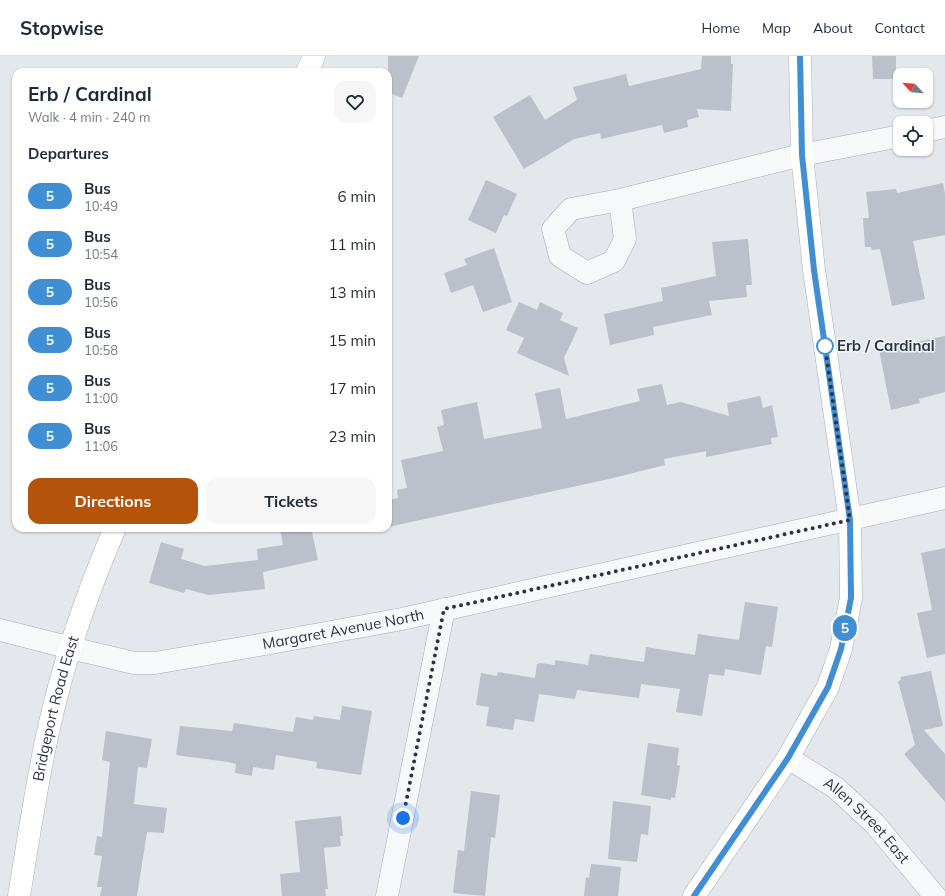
<!DOCTYPE html>
<meta charset="utf-8">
<style>
:root{--surface:#fff;--page:#f6f6f7;--text:#1f2937;--muted:#747a83;--line:#e0e1e3;--accent:#b45309}
body{margin:0;font-family:Mulish,sans-serif;background:var(--page);color:var(--text);height:100vh;display:flex;flex-direction:column;font-size:15px;white-space:nowrap}
*{box-sizing:border-box;margin:0}
p{font-size:13px;color:var(--muted)}
.icon{flex:none;width:22px;height:22px;fill:none;stroke:currentColor;stroke-width:2;stroke-linecap:round;stroke-linejoin:round}
.map{position:relative;flex:1;overflow:hidden}
.sheet{position:absolute;left:12px;top:12px;width:380px;height:464px;display:flex;flex-direction:column;background:var(--surface);border-radius:12px;box-shadow:0 1px 3px #0004}
.sheet>*{flex:none}
.badge{padding:0 8px;border-radius:13px;font-size:14px;line-height:26px}
.needle{width:26px;rotate:296deg}
.fabs{position:absolute;left:893px;top:12px;display:grid;gap:8px}
.fabs a{display:grid;place-items:center;width:40px;height:40px;border-radius:8px;background:var(--surface);box-shadow:0 1px 3px #0004;font-size:20px}
.you{position:absolute;width:20px;height:20px;margin:-10px;border:3px solid #fff;border-radius:50%;background:#1a73e8;box-shadow:0 0 0 6px #1a73e833}
.map>.badge{position:absolute;translate:-50% -50%;box-shadow:0 0 0 2px #fff}
h2{padding:0 16px;font-size:15px;line-height:36px}
.round{display:grid;place-items:center;flex:none;width:42px;height:42px;border-radius:12px;background:var(--page)}
.summary{display:flex;align-items:center;justify-content:space-between;height:68px;padding:0 16px}
h1{font-size:19px;font-weight:700;line-height:30px}
.primary-button{display:flex;gap:8px;margin-top:auto;padding:8px 16px}
.primary-button a{flex:1;height:46px;border-radius:12px;background:var(--accent);color:#fff;font-size:16px;font-weight:700;line-height:46px;text-align:center}
.primary-button a+a{background:var(--page);color:var(--text)}
ul{padding:0;list-style:none}
li{display:flex;align-items:center;gap:12px;height:48px;padding:0 16px}
li div{flex:1}
li b{display:block;font-size:15px}
li em{font-style:normal}
li .badge{min-width:44px;font-weight:700;text-align:center}
header{display:flex;align-items:center;gap:24px;box-sizing:border-box;height:56px;padding:0 20px;background:var(--surface);border-bottom:1px solid var(--line)}
header strong{font-size:19px}
nav{display:flex;gap:22px;margin-inline-start:auto;font-size:14px}
.map>svg:first-child{display:block}
.building{fill:#bbc0ca}
.lines{fill:none;stroke-linecap:round;stroke-linejoin:round}
.minor-casing{stroke:#a9aeb7;stroke-width:23}
.tertiary-casing{stroke:#a9aeb7;stroke-width:23}
.secondary-casing{stroke:#a9aeb7;stroke-width:23}
.minor{stroke:#f7f8fa;stroke-width:22}
.tertiary{stroke:#f7f8fa;stroke-width:22}
.secondary{stroke:#fff;stroke-width:22}
.line-casing{stroke:#fff;stroke-width:9}
.line{stroke:#418ed3;stroke-width:6}
.walk{stroke:#2b3445;stroke-width:4;stroke-dasharray:0 7.2}
.stop-dot{fill:#fff;stroke:#418ed3;stroke-width:2}
.labels{text-anchor:middle;stroke-width:3;stroke-linejoin:round;paint-order:stroke}
.stop-label{font-size:15px;font-weight:bold;fill:#2b3445;stroke:#f4f6f9;text-anchor:start}
.street-label{font-size:15px;fill:#2b3445;stroke:#f4f6f9}
</style>
<header>
<strong>Stopwise</strong>
<nav><a>Home</a><a>Map</a><a>About</a><a>Contact</a></nav>
</header>
<div class="map">
<svg width="945" height="840" viewBox="0 0 945 840">
<rect width="100%" height="100%" fill="#e4e7ec"/>
<path class="building" d="M388 0H419L402 42 388 36Z
M702 0H731V8H733L731 55 697 53 699 61 687 64 688 71 664 77 662 69 601 83 600 77 574 83 524 113 493 61 530 39 545 64 577 44 573 31 626 18 629 30 701 13Z
M872 0H896V23H873Z
M486 124 517 138 507 160 504 159 496 177 468 164Z
M943 127 945 138V179L913 185 925 243 892 250 880 193 872 194 871 191H865L863 162H869L866 136 896 133 897 137Z
M748 183 752 229H746L747 241 709 245 712 259 653 271 654 279 610 289 604 258 663 245 661 232 716 220 712 186Z
M494 192 512 246 483 256 473 229 451 237 444 217 467 209 464 203Z
M519 246 537 254 540 246 563 257 560 264 578 272 564 302 569 320 517 297 524 282 506 274Z
M945 280V336L919 343 920 347 891 354 879 294Z
M662 328 667 349 681 346 729 360 727 347 760 340 763 352 772 349 778 381 771 382 772 388 706 401V395L664 403 665 409 609 423 388 471V444L398 442 397 434 407 432 401 404 443 395 437 371 444 369 441 354 477 346 484 383 542 372 535 337 560 332 566 363 640 345 637 333Z
M280 472H311L318 504 263 516 265 533 209 539 186 533 184 537 149 527 161 486 184 493 181 503 205 510 258 504 257 493 283 489Z
M945 492V598L927 602 917 557 932 554 921 497Z
M745 546 778 551 772 591 766 590 761 619 725 613 724 620 709 618 702 660 676 656 680 633 641 628 639 642 577 634 575 643 539 638 534 666 515 663 513 674 486 670 489 651 476 649 481 617 497 620 498 616 535 622 537 608 540 607 555 609V604L588 609 590 598 644 606 646 591 695 599 698 578 739 584Z
M931 615 943 670 924 674 945 698V746L904 698 915 689 898 625 901 624 900 621Z
M342 650 372 655 361 719 316 712 317 706 276 699 274 714 253 711 252 720 235 717 236 708 228 706 176 699 180 670 232 675 234 667 293 676 296 661 313 664 314 660 340 664Z
M106 675 152 683 147 712 138 711 134 748 167 752 164 777 147 776 137 840H100L102 831H97L102 800 94 799 97 780 102 781 110 706 102 704Z
M648 687 679 692 677 709 680 710 675 742 671 741V744L641 739Z
M471 735 500 739 495 782 491 781 485 840 453 837 458 794 464 795Z
M613 745 651 750 648 779 641 778 637 806 608 803Z
M341 760 343 780H340L341 790 324 792 328 833H325L326 840H282L280 818 300 816 295 765Z
M591 808 621 811 618 840H584L586 821 589 822Z"/>
<g class="lines">
<defs>
<g id="minor">
<path d="M926 75 945 71"/>
<path d="M620 144 625 183 614 205 587 217 560 200 553 173 571 153 620 144 802 99 900 80"/>
<path d="M0 574 71 592"/>
<path id="s1" d="M788 702 836 732 875 768 935 840"/>
<path d="M387 840 444 553"/>
</g>
<g id="tertiary">
<path id="s2" d="M71 592 134 607H155L265 588 402 563 945 442"/>
</g>
<g id="secondary">
<path d="M307 16 314 0"/>
<path id="s3" d="M19 840C28 786 36 730 48 676 63 607 87 537 115 472"/>
<path d="M694 840 788 702 828 631 841 593 851 542 850 464 814 214 802 99 800 0"/>
</g>
</defs>
<use href="#minor" class="minor-casing"/>
<use href="#tertiary" class="tertiary-casing"/>
<use href="#secondary" class="secondary-casing"/>
<use href="#minor" class="minor"/>
<use href="#tertiary" class="tertiary"/>
<use href="#secondary" class="secondary"/>
</g>
<g class="lines">
<defs>
<path id="line" d="M694 840 788 702 828 631 841 593 851 542 850 464 814 214 802 99 800 0"/>
</defs>
<use href="#line" class="line-casing"/>
<use href="#line" class="line"/>
<path class="walk" d="M403 762 444 553 850 464 825 290"/>
</g>
<circle class="stop-dot" cx="825" cy="290" r="8"/>
<g class="labels">
<g class="stop-label">
<text x="837" y="295">Erb / Cardinal</text>
</g>
<g class="street-label">
<text dy="5" stroke="none"><textPath href="#s2" startOffset="277">Margaret Avenue North</textPath></text>
<text dy="5" stroke="none"><textPath href="#s3" startOffset="191">Bridgeport Road East</textPath></text>
<text dy="5" stroke="none"><textPath href="#s1" startOffset="101">Allen Street East</textPath></text>
</g>
</g>
</svg>
<div class="fabs">
<a><svg class="needle" viewBox="-14 -14 28 28"><path d="M0-13l5 13h-10z" fill="#e53935"/><path d="M0 13l5-13h-10z" fill="#747a83"/></svg></a>
<a><svg class="icon" aria-label="locate" viewBox="0 0 24 24"><circle cx="12" cy="12" r="6"/><path d="M12 2v4M12 18v4M2 12h4M18 12h4"/></svg></a>
</div>
<div class="you" style="left:403px;top:762px"></div>
<b class="badge" style="left:845px;top:572px;background:#418ed3;color:#fff">5</b>
<section class="sheet">
<div class="summary"><div><h1>Erb / Cardinal</h1><p>Walk · 4 min · 240 m</p></div><a class="round"><svg class="icon" aria-label="heart" viewBox="0 0 24 24"><path d="M12 20l-8-8c-3-5 5-10 8-4 3-6 11-1 8 4z"/></svg></a></div>
<h2>Departures</h2>
<ul>
<li><span class="badge" style="background:#418ed3;color:#fff">5</span><div><b>Bus</b><p>10:49</p></div><em>6 min</em></li>
<li><span class="badge" style="background:#418ed3;color:#fff">5</span><div><b>Bus</b><p>10:54</p></div><em>11 min</em></li>
<li><span class="badge" style="background:#418ed3;color:#fff">5</span><div><b>Bus</b><p>10:56</p></div><em>13 min</em></li>
<li><span class="badge" style="background:#418ed3;color:#fff">5</span><div><b>Bus</b><p>10:58</p></div><em>15 min</em></li>
<li><span class="badge" style="background:#418ed3;color:#fff">5</span><div><b>Bus</b><p>11:00</p></div><em>17 min</em></li>
<li><span class="badge" style="background:#418ed3;color:#fff">5</span><div><b>Bus</b><p>11:06</p></div><em>23 min</em></li>
</ul>
<div class="primary-button"><a>Directions</a><a>Tickets</a></div>
</section>
</div>
